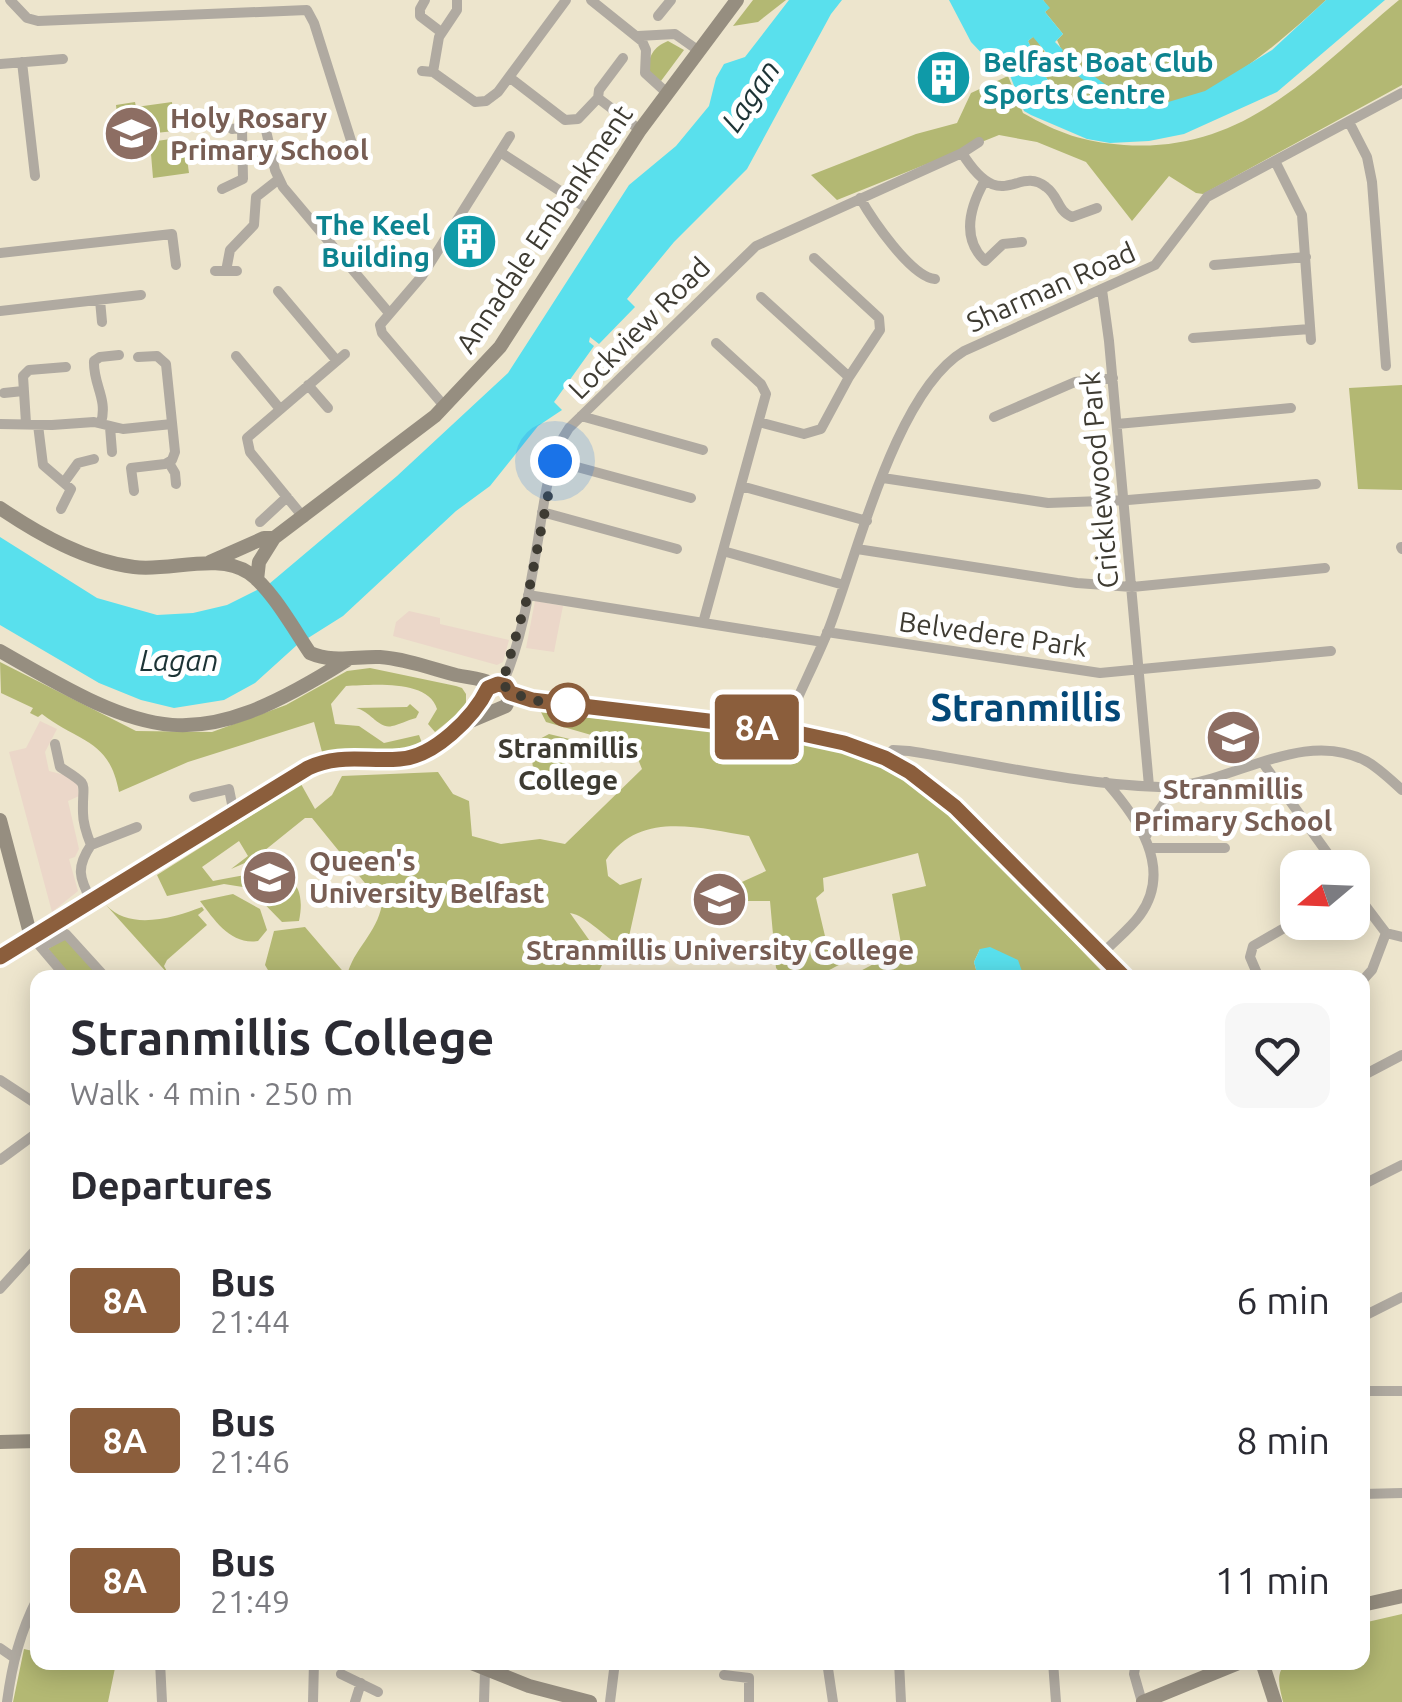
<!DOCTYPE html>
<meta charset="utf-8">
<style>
:root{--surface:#fff;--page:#f7f7f7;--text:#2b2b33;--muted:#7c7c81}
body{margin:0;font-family:Ubuntu,sans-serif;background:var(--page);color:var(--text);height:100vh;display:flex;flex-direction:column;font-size:38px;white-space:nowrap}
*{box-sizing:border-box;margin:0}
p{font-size:32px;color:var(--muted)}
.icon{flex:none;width:55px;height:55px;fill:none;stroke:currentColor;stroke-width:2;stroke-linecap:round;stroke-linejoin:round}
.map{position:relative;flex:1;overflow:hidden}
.details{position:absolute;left:30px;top:970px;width:1340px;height:700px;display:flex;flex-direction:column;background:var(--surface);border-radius:20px;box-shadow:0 5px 25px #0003}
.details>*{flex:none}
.badge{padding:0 20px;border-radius:8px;font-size:35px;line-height:65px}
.needle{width:65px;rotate:251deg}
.buttons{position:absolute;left:1280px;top:850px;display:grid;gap:20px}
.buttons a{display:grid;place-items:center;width:90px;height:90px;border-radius:20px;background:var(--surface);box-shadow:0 5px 25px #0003;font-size:50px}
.you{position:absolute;width:50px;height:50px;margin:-25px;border:8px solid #fff;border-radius:50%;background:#1a73e8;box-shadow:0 0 0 15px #1a73e833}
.map>.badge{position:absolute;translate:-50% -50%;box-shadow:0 0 0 5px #fff}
h2{padding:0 40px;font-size:38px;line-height:90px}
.round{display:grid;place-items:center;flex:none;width:105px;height:105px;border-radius:20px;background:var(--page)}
.summary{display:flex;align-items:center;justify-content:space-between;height:170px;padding:0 40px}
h1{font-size:48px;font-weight:700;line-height:75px}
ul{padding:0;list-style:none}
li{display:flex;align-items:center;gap:30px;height:140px;padding:0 40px}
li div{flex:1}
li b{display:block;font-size:38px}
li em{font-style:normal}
li .badge{min-width:110px;font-weight:700;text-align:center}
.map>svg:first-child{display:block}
.commercial{fill:#ebd7c9}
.green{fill:#b3b873}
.water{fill:#59e0ed}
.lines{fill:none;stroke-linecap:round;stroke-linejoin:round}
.canal{stroke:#59e0ed;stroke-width:9}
.street{stroke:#b0aaa1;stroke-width:10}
.secondary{stroke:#968e80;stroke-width:14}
.line-casing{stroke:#fff;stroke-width:22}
.line{stroke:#8b5e3c;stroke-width:15}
.walk{stroke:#3e3b32;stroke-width:10;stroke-dasharray:0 18}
.stop-dot{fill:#fff;stroke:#8b5e3c;stroke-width:5}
.labels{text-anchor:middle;stroke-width:10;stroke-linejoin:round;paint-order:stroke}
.culture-label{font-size:28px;font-weight:bold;fill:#0d838f;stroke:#fff;text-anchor:start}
.education-label{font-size:28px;font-weight:bold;fill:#785e54;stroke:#fff;text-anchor:start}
.street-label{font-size:28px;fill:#3e3b32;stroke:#fff}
.stop-label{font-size:28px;font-weight:bold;fill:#3e3b32;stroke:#fff}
.water-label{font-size:30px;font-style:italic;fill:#1d3436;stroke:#fff}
.district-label{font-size:38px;font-weight:bold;fill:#034877;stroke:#fff}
</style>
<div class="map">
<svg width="1402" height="1702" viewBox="0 0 1402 1702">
<rect width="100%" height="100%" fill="#ede5cd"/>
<path class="commercial" d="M535 601 563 606 554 652 526 648Z
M409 611 440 618V624L509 640 503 662 497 665 393 636 396 622Z
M40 721 57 729 45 752 49 771 69 776 77 783 79 796 68 801 79 849 75 857 69 859 78 891 52 912 9 752 26 748Z"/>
<path class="green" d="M753 0H786L758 22 733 26Z
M1043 0H1326C1289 34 1208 108 1155 106 1144 105 1129 97 1118 93L1106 107C1051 98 1051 89 1028 41L1034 36 1048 57 1062 51 1057 40 1063 34 1045 12 1049 8Z
M1399 0H1402V85L1203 194 1196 193 1169 176 1132 221 1086 162 1037 142 999 135 837 200 811 175 916 134 957 123 971 93 1008 76 1023 113C1058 133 1083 142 1124 145 1246 153 1312 72 1399 0Z
M668 41 684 50 661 81 648 73C648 57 653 47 668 41Z
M135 102 136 107 172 102 174 131 138 135 137 130 119 132 116 105Z
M184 137 189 173 153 178 150 142Z
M1402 385V490L1358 489 1349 388Z
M0 662 136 731 212 732 286 705 347 671 370 668 456 686 462 688 466 694V707L435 732 428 724 437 709C428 679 372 685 346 686L331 704 335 724 359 726 384 743 419 735 422 743C399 755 380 749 356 751 344 751 334 755 322 752L314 722 188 762 119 792C109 738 79 743 42 714L38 717 30 713 33 708 1 693Z
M410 704 419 712 416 718C407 720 399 725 392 726 380 730 370 711 356 708L407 707Z
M541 712 788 740 840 751 880 766 922 791 963 826 1107 977H1024V973L1000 952 980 949 974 962 978 977H849L902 949 892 894 926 886 918 853 823 878 824 891 816 898 829 953 846 949 849 959C829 971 795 991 776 968L770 901H738L737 922H706C703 906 706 895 719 885L733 886 766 871 749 836C699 828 640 810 606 860L608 876 620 885 642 878 626 950C608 940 586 915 570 913L604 961 596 977H272L265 965 274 931 305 927 347 976C353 949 377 934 382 904L312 818H305L254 859 231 869 248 856 239 841 202 867 213 881C252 874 312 857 299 921L282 922 249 888 224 884 167 896 157 875 301 784 315 809 332 795 342 776 438 772 453 794 469 801 472 836 501 844 540 839 565 844 642 769 633 747 546 722Z
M549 734 582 742 586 750 580 757 570 758 553 776 554 783 544 790C533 780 528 754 536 741Z
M233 894 260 909 267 930 258 941C231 945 215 921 200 901Z
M106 905C130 931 173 918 202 907L204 910 198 915 207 925 167 960 164 966 169 975Z
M66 938 101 977H70L46 950Z
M1402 1614V1702H1283C1280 1688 1274 1672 1288 1662H1362L1363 1623Z
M24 1649 37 1652 38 1662 90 1663 115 1668 108 1702H13Z"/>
<path class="water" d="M789 0H842L831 14 747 169 674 242 627 299 635 307 599 344 590 337 589 342 594 346 554 402 562 410 538 426 490 486 456 511 343 616 297 645 255 683 224 700 174 708 141 700 99 683 0 625V537L97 598 157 615 193 613 227 605 269 584 397 476 508 373 629 185 676 146 709 106 716 78 724 64 745 57Z
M949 0H1043L1050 8 1045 12 1063 34 1055 42 1063 50 1056 64 1033 37 1028 41C1051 89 1051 98 1106 107L1123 85 1155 106 1205 91 1272 50 1326 0H1385L1277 92 1184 134 1149 141 1110 143 1087 139 1031 115 1024 111 1003 58 992 64 971 42Z
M990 947 1018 960 1024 977H978L974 962 980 949Z"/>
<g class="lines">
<path class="canal" d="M1051 47 1065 61 1122 102"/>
<path class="street" d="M10 0 27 18 38 21 307 10 314 23 354 150
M425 0 420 9V16L441 32
M591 0 642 41 646 50 645 73 667 93
M658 16 671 0
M638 36 675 34 699 51
M22 62 35 176
M0 64 63 59
M422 71 433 72 475 102 486 101 498 92 566 0
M433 72 439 37 457 10V0
M509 77 565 120 578 119 598 98 640 130
M598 98 599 90 623 58
M1349 122 1367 157 1372 182 1386 366
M265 126 275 170 283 187 389 313
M232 129 272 123
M500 152 588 209
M962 153C1002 217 1017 164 1046 187 1059 196 1057 211 1072 217L1097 208
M1275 161 1302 215 1311 340
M984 182C969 209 962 239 985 261L1003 244 1022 242
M222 189 243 179 242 129
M860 198C872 219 911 277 935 279
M0 253 172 234 176 265
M1214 265 1306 257
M215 271H237
M226 271 230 250 254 225 256 197 279 179
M1102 290 1109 341 1149 786
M278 291 337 361
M761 297 849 377
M100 300 102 322
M0 311 141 295
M1193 338 1310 329
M236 356 280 409
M308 385 328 408
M4 393 23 391
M445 407 382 333 380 325 422 276 510 136
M581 416 703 450
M994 417 1075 382 1113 378
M759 422 804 434 821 429 849 377 880 330 879 318 814 258
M26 423 23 376 29 370 66 367
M101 423C108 398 93 385 94 361L100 357 119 355
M0 424 52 425 94 422 123 429 172 424
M1117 424 1291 408
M38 425 43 465 71 489 61 509
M110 427 112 452
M555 461 691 498
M169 463 175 473 176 484
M883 478 1048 503 1128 500 1316 484
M65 481 78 463 94 459
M741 486 867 521
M134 491 131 468 165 464 172 460 175 452 166 364 157 356 138 357
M542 512 677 549
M304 518 250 452 247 438 345 354
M260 522 287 497
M1401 547 1402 549
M857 549 1077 583 1132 587 1325 568
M723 551 844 585
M528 595 823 642
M703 623 766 394 761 384 716 343
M827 632 1100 673 1331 651
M502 685C522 641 530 588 538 540 544 504 548 458 569 428L756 246 962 153 979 142
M784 730C797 697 814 665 828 631 857 557 895 392 964 351L1155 265 1207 197 1402 93
M55 744 60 767C91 787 82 779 83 813 83 824 87 835 91 845 76 867 79 878 91 900
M885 758 893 750 909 751C991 764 1076 784 1159 787 1226 789 1300 726 1366 761 1379 768 1391 780 1402 790
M1263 763 1338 868
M194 797 229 789 234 814
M1145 838 1158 812 1175 787
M91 845 137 827
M1149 848H1225
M1352 888 1386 933 1402 937
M39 945 67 978
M41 947 66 934 106 978
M1102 954C1114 941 1130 929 1140 915 1174 868 1137 817 1106 782
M1259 978 1250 957 1253 946 1298 920
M1362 981 1372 970 1386 933
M1362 1076 1402 1055
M0 1080 38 1105
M0 1160 38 1132
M1362 1185 1402 1165
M0 1289 38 1247
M1362 1317 1402 1297
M1362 1391H1402
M1362 1494 1402 1493
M0 1648 13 1657
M160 1662 162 1702
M827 1662 833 1702
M899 1662 901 1702
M1053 1662 1056 1702
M1136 1662 1134 1674 1142 1702
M341 1674 378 1692
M724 1675 749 1678V1702
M7 1702C12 1664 20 1632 38 1597
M313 1702 314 1662
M355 1702 361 1683
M484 1702 485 1670
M610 1702 615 1662"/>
<path class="secondary" d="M0 508C40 535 86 561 134 567 169 572 218 552 249 573 271 588 295 631 310 653
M210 562 264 538H274
M257 580 259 562 274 538 435 416 500 347 640 130 737 0
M0 651C151 738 192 758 347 660
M310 653C333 663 356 656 380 657 406 659 430 668 456 675 470 678 480 678 494 684
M510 693 532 700 784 730 844 743 885 758 910 772 955 807 1125 978
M461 725 506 706 510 697 507 689
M0 820 31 937
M0 957 308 767C340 753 369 763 403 759 436 755 463 721 484 697
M0 1442 38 1441
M1362 1605 1402 1596
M469 1662 529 1686 590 1702
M1262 1662 1275 1702
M1143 1702 1241 1662"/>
</g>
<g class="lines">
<defs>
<path id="line" d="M0 957 308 768C339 753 368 762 400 759 434 757 474 717 488 688L498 684 506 686 510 693 532 700 784 730 844 743 885 758 910 772 955 807 1125 978"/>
</defs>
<use href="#line" class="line-casing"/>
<use href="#line" class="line"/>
<path class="walk" d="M555 461 528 595 502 684C521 702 547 702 573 706L568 705"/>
</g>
<defs>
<symbol id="building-disc" viewBox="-11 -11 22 22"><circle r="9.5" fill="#0f9aa8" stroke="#fff"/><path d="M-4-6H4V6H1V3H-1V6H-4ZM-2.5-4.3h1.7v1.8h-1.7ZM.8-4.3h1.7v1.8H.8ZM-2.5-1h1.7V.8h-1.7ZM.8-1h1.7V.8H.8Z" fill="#fff"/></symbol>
<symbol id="school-disc" viewBox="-11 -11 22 22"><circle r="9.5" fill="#8d6e63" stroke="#fff"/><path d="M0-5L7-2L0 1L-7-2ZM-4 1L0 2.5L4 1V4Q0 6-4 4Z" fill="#fff"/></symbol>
<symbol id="university-disc" viewBox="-11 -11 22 22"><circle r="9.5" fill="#8d6e63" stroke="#fff"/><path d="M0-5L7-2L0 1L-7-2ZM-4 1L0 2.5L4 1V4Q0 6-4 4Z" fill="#fff"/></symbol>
</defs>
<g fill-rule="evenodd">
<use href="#building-disc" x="912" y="46" width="63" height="63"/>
<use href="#school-disc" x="100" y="102" width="63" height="63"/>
<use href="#building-disc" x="438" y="210" width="63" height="63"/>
<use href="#school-disc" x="1202" y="706" width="63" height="63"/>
<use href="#university-disc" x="238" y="846" width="63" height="63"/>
<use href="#university-disc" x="688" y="868" width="63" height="63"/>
</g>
<circle class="stop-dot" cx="568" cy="705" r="20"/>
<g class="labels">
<g class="culture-label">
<text x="983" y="72">Belfast Boat Club<tspan x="983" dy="32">Sports Centre</tspan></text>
<text x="430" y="235" text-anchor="end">The Keel<tspan x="430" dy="32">Building</tspan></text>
</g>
<g class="education-label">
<text x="170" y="128">Holy Rosary<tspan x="170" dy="32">Primary School</tspan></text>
<text x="1233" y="799" text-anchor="middle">Stranmillis<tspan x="1233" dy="32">Primary School</tspan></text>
<text x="309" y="871">Queen's<tspan x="309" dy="32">University Belfast</tspan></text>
<text x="720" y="960" text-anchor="middle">Stranmillis University College</text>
</g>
<g class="street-label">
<text transform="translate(544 229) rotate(-56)" y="10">Annadale Embankment</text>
<text transform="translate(1051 287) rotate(-24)" y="10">Sharman Road</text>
<text transform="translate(639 328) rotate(-45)" y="10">Lockview Road</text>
<text transform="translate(1099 480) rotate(-95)" y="10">Cricklewood Park</text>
<text transform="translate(993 634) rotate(8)" y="10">Belvedere Park</text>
</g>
<g class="stop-label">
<text x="568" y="758">Stranmillis<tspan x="568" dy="32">College</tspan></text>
</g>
<g class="water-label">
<text transform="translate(751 96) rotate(-56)" y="10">Lagan</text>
<text x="179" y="671">Lagan</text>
</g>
<g class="district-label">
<text x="1026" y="721">Stranmillis</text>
</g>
</g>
</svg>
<div class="buttons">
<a><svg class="needle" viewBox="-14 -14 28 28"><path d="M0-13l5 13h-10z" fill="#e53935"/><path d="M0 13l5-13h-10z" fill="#7c7c81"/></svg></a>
</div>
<div class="you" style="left:555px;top:461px"></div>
<b class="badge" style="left:757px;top:727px;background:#8b5e3c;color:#fff">8A</b>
<section class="details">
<div class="summary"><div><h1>Stranmillis College</h1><p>Walk · 4 min · 250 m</p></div><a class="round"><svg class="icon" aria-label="heart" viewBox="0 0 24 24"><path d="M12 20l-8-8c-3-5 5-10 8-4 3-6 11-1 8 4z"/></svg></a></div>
<h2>Departures</h2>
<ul>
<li><span class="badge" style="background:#8b5e3c;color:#fff">8A</span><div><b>Bus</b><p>21:44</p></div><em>6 min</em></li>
<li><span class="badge" style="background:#8b5e3c;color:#fff">8A</span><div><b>Bus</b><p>21:46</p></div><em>8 min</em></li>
<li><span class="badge" style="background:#8b5e3c;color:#fff">8A</span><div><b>Bus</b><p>21:49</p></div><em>11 min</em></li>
</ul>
</section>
</div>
